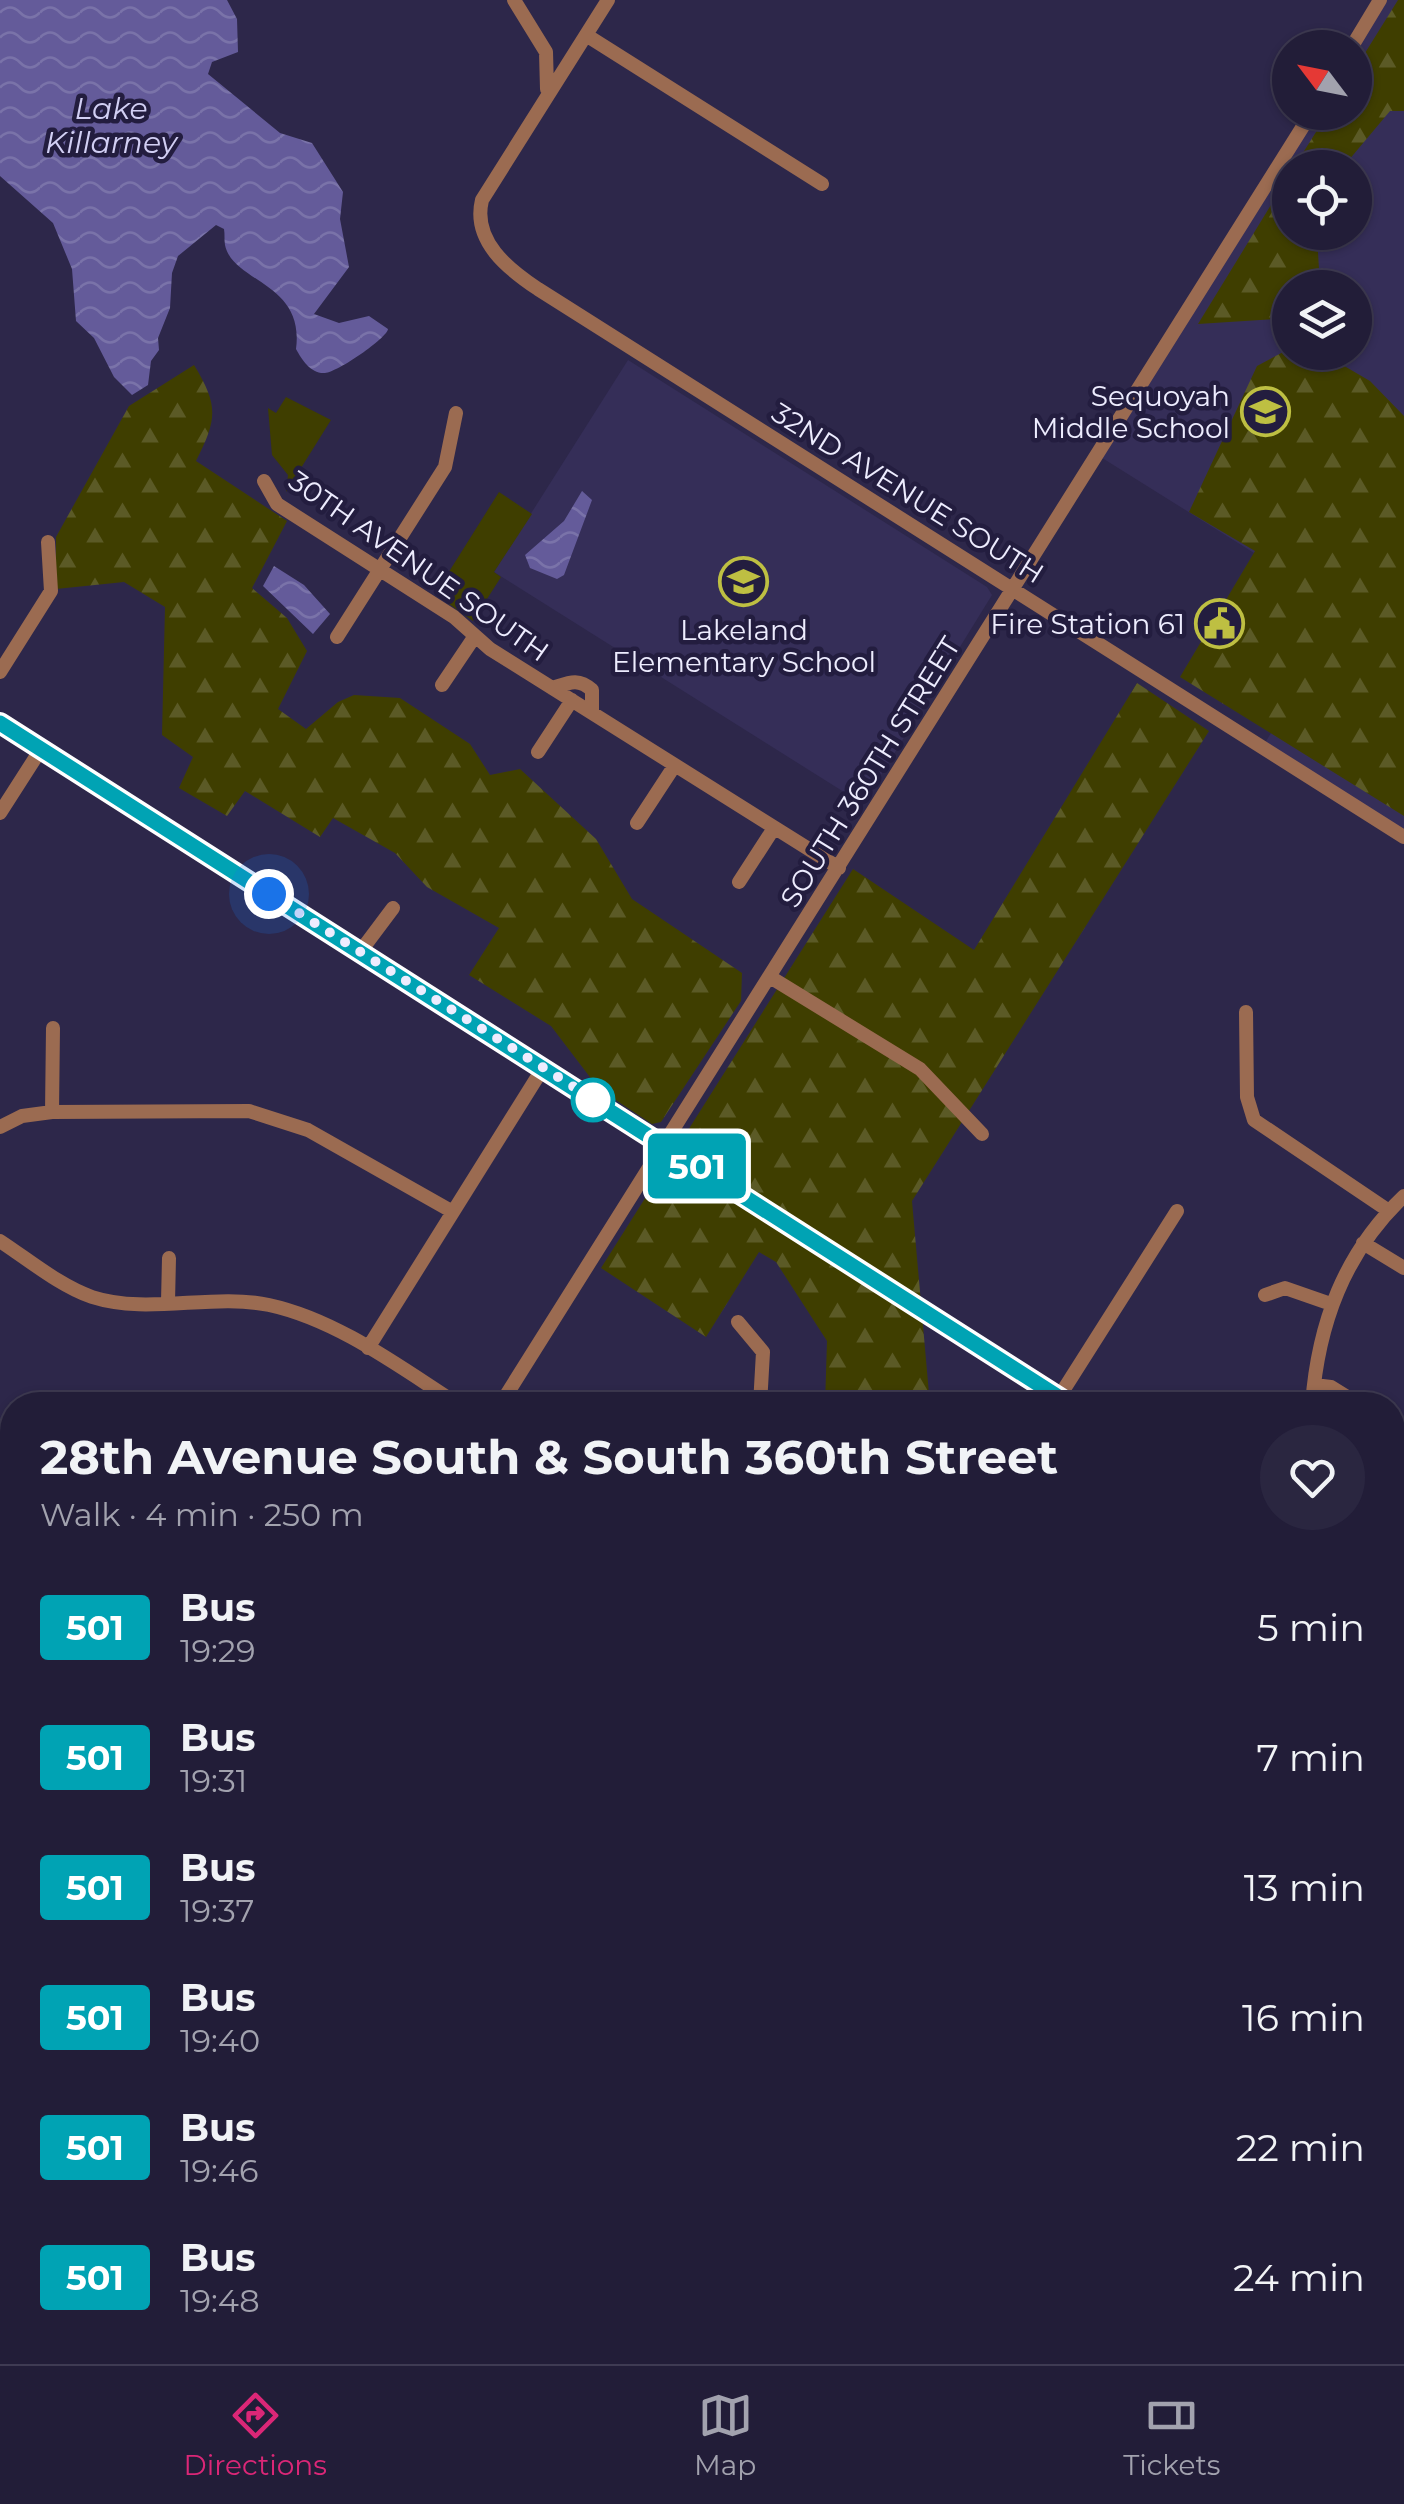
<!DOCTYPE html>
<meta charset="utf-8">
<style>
:root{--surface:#221d38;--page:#2a2640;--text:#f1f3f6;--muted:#a2a2ae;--line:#3f3b53;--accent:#db2777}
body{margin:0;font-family:Montserrat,sans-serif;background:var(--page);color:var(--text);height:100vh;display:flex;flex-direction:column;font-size:38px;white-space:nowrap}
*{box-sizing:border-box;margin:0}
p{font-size:32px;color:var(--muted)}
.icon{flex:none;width:55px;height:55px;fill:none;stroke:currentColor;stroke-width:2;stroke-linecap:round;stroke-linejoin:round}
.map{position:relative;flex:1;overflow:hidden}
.panel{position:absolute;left:0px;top:1392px;width:1405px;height:972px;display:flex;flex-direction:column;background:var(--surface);border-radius:40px 40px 0 0;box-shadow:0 2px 8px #0004,0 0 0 2px var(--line)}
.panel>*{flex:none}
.badge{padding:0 20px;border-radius:8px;font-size:35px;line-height:65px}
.needle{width:65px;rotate:302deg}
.controls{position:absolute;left:1272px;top:30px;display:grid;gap:20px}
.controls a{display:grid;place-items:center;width:100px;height:100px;border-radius:50%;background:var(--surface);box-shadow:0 2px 8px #0004,0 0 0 2px var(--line);font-size:50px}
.you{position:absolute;width:50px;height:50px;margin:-25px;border:8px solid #fff;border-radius:50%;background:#1a73e8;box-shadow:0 0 0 15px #1a73e833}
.map>.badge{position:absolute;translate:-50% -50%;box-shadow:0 0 0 5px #fff}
.round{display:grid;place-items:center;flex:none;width:105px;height:105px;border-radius:52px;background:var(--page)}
.overview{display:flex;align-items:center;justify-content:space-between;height:170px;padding:0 40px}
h1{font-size:48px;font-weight:700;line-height:75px}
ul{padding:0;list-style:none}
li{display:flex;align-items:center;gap:30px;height:130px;padding:0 40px}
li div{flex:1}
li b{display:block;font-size:38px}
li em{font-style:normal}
li .badge{min-width:110px;font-weight:700;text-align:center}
.dock{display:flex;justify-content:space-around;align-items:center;height:140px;border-top:2px solid var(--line);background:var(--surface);font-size:28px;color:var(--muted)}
.dock a{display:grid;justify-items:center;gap:5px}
.dock .selected{color:var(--accent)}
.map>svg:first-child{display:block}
.built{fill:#352e58;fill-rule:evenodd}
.green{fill:#3f3e00}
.forest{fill:url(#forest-firs)}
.water{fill:url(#water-waves)}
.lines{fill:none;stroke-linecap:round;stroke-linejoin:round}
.minor{stroke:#9b6b51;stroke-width:14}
.line-casing{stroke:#fff;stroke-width:22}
.line{stroke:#00a3b4;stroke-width:15}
.walk{stroke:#edecfe;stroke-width:10;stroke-dasharray:0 18}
.stop-dot{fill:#fff;stroke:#00a3b4;stroke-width:5}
.labels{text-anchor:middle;stroke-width:9;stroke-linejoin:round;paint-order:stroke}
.poi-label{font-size:28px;fill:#edecfe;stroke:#231d3f;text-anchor:end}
.street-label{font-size:28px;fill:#edecfe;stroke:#231d3f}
.water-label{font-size:30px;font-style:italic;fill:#d2cff4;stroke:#231d3f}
</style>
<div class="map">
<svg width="1404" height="2364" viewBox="0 0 1404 2364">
<defs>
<pattern id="forest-firs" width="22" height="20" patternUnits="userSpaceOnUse" patternTransform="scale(2.5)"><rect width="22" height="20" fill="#3f3e00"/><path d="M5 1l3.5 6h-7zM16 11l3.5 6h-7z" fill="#5b5a26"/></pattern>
<pattern id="water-waves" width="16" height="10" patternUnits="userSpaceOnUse" patternTransform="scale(2.5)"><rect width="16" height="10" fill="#645b9a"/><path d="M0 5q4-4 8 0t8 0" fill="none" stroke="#7a73a9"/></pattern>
</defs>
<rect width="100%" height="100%" fill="#2d274a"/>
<path class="built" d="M1380 0H1404V837L1263 746 1347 611 1099 456 1312 113 1355 112V48ZM1290 168H1355V232H1290ZM1290 288H1355V352H1290Z
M628 360 987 587 992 595 863 804 494 572Z"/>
<path class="green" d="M286 397 331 420 286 492 288 475 272 455 268 408 276 413Z
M499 492 532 514 494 572 501 577 473 621 435 594Z"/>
<path class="forest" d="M1398 0H1404V111H1390L1343 167H1294L1328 113 1355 112V69Z
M1290 174V232L1323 233 1318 252 1320 287 1290 288V318L1198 324Z
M1285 351 1322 353 1370 381 1404 416V816L1180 677 1255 551 1189 512 1257 366Z
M194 365C219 406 217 419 196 461L287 521 252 588 287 618 307 651 278 709 306 729 338 702 354 695 400 698 470 744 490 775 520 769 596 839 632 899 742 973 741 1001 661 1122 652 1124 599 1089 551 1026 469 975 499 928 427 887 395 853 333 818 320 837 245 791 227 816 179 788 193 757 162 735 165 607 124 582 56 589V537L129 406Z
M1137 683 1209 731 912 1201 930 1405H825L827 1341 776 1262 759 1252 706 1337 601 1268 853 869 974 950Z
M53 2353V2352L279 2353 267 2364H53Z"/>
<path class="water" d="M0 0H227L237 19 238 52 212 62 208 74 280 133 312 143 343 192 340 219 349 267 314 314 339 323 369 316 388 329C387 338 338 372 325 373 311 374 302 360 296 349 305 282 233 283 225 245 224 240 225 234 224 229L216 225 178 256 172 273 170 308 158 338 159 350 151 361 148 385 132 395 114 377 94 338 76 321 72 269 53 223 0 176Z
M582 491 592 500 564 575 557 579 530 568 525 555 564 521Z
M274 566 304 585 330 614 313 634 263 586Z"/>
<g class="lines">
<path class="minor" d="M514 0 546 52 547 89
M608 0 482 200C472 241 508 269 538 289L1404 837
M586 35 822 184
M1351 48 1380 0
M264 481 277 504 454 617 490 649 839 868
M337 637 445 467 456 413
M0 672 51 591 48 542
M442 685 475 636
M552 688C568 683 578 677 592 690V713
M0 723 1071 1405
M538 752 572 700
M0 813 41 749
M637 823 675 765
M739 882 774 828
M360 952 393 908
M770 977 920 1069 982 1134
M1246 1012 1247 1097 1254 1120 1389 1211
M52 1112 53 1028
M0 1127 22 1116 52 1112 249 1111 308 1130 453 1212
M0 1241C29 1260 60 1286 92 1297 148 1315 212 1293 269 1305 338 1320 401 1368 459 1405
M1363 1243 1404 1268
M1265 1295 1285 1288 1331 1304
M168 1302 169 1258
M738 1322 763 1352 760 1405
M368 1348 543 1068
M1314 1385 1331 1387 1360 1405
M1059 1397 1177 1211
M500 1405 1312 112
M1312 1405C1318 1324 1344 1253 1404 1196
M0 1426 12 1433
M0 1605 12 1613
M1392 1609 1404 1616
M1392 1679 1404 1661
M0 1809 12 1818
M1392 1939 1404 1921
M0 1989 12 1997
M1398 2179 1404 2183
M0 2207 12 2186
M1392 2298 1404 2290
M0 2302 12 2314
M37 2352 41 2364
M538 2360 591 2359
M1198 2360 1235 2364
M735 2364 743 2352
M869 2364 878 2352"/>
</g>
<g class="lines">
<defs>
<path id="line" d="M0 723 1071 1405"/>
</defs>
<use href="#line" class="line-casing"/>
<use href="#line" class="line"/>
<path class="walk" d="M269 894 604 1106 593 1100"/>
</g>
<defs>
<symbol id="school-ring" viewBox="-11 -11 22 22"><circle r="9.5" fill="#231d3f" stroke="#bebf42" stroke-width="1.5"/><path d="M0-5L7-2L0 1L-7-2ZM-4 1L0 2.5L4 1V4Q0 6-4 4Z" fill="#bebf42"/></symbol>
<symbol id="civic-ring" viewBox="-11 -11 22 22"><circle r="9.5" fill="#231d3f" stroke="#bebf42" stroke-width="1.5"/><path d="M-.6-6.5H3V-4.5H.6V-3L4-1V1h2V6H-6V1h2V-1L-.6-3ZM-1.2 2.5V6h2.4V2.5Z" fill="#bebf42"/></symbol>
</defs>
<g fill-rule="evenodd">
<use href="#school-ring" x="1238" y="384" width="55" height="55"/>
<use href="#school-ring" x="716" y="554" width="55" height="55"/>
<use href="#civic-ring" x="1192" y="596" width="55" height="55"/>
</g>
<circle class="stop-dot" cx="593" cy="1100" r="20"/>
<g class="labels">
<g class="poi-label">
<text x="1230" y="406">Sequoyah<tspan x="1230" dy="32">Middle School</tspan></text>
<text x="1185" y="634">Fire Station 61</text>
<text x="744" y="640" text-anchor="middle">Lakeland<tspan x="744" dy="32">Elementary School</tspan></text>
</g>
<g class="street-label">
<text transform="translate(908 493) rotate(32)" y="10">32ND AVENUE SOUTH</text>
<text transform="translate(419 566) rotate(35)" y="10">30TH AVENUE SOUTH</text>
<text transform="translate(870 772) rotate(-58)" y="10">SOUTH 360TH STREET</text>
</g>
<g class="water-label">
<text x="111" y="119">Lake<tspan x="111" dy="34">Killarney</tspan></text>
</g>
</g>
</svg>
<div class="controls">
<a><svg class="needle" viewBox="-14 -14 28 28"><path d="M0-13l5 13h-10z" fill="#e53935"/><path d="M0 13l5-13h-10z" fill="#a2a2ae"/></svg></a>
<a><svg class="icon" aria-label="locate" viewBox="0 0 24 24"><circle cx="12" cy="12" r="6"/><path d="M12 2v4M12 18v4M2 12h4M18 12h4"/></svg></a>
<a><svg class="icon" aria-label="layers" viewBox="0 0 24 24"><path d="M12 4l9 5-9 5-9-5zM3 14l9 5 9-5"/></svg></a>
</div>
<div class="you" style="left:269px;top:894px"></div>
<b class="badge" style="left:697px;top:1166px;background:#00a3b4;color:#fff">501</b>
<section class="panel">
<div class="overview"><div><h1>28th Avenue South &amp; South 360th Street</h1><p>Walk · 4 min · 250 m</p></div><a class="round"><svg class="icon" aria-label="heart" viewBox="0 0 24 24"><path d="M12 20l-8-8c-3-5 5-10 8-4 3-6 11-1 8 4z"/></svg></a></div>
<ul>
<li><span class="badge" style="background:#00a3b4;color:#fff">501</span><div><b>Bus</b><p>19:29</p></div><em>5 min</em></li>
<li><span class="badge" style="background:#00a3b4;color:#fff">501</span><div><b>Bus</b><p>19:31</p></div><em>7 min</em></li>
<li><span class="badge" style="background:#00a3b4;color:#fff">501</span><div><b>Bus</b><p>19:37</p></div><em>13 min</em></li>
<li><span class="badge" style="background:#00a3b4;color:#fff">501</span><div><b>Bus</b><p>19:40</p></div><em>16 min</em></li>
<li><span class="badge" style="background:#00a3b4;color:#fff">501</span><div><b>Bus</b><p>19:46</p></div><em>22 min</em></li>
<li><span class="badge" style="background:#00a3b4;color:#fff">501</span><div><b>Bus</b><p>19:48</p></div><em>24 min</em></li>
</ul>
</section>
</div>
<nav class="dock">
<a class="selected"><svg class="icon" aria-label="directions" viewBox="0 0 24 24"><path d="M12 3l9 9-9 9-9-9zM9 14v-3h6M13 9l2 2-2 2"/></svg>Directions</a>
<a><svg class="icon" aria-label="map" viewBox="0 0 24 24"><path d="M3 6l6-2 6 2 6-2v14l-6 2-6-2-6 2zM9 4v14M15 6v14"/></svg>Map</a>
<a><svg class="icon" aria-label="tickets" viewBox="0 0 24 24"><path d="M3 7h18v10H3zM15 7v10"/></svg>Tickets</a>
</nav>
